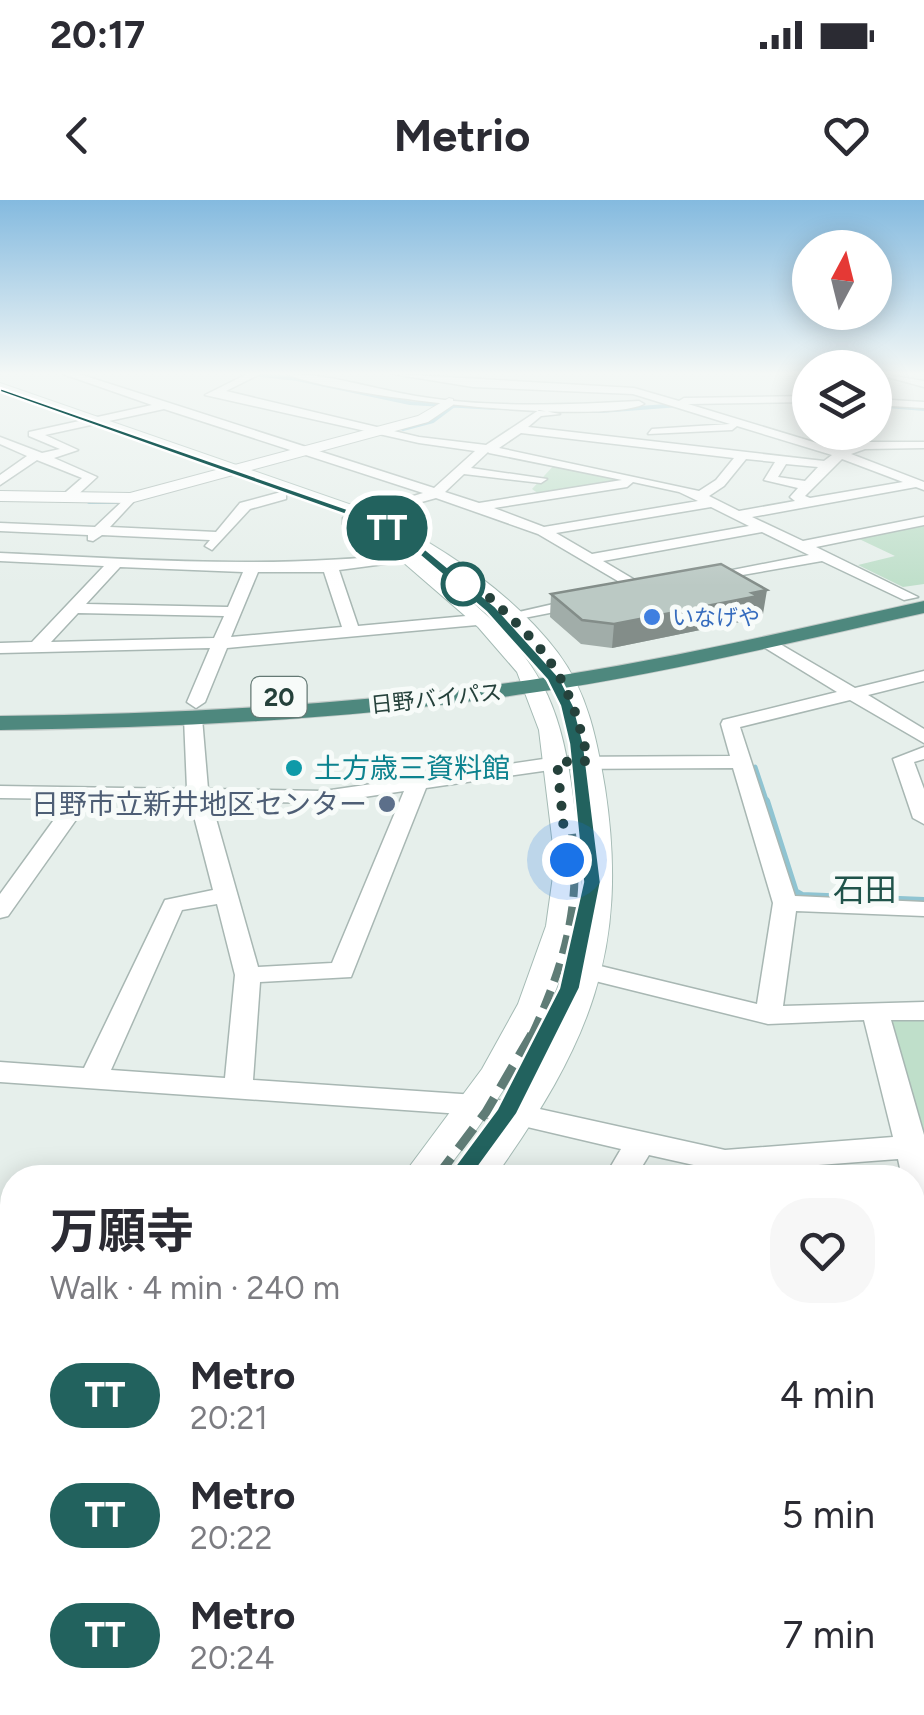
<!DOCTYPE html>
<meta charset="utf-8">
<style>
:root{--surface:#fff;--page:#f7f7f7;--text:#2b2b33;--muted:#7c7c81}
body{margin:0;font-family:Figtree,"Noto Sans JP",sans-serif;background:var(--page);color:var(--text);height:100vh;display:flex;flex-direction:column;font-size:38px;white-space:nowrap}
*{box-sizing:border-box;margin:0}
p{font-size:32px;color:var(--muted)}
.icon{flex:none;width:55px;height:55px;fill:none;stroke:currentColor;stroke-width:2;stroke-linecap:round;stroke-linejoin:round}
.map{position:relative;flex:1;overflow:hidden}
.side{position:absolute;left:0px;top:965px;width:925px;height:550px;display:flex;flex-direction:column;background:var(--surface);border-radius:40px 40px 0 0;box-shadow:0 5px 25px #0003}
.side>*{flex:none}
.badge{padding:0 20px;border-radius:32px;font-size:35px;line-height:65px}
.needle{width:65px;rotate:7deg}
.controls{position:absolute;left:792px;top:30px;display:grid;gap:20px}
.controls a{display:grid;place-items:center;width:100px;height:100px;border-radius:50%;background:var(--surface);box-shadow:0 5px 25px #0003;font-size:50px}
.you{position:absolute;width:50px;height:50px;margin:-25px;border:8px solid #fff;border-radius:50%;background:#1a73e8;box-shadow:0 0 0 15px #1a73e833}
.map>.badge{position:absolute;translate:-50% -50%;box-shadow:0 0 0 5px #fff}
.round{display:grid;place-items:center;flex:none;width:105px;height:105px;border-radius:40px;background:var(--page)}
.summary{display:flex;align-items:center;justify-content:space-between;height:170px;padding:0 50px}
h1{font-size:48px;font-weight:700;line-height:75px}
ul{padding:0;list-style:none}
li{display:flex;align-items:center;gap:30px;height:120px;padding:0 50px}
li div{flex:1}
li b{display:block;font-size:38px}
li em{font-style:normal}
li .badge{min-width:110px;font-weight:700;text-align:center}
.status{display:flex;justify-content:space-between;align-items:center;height:70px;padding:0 50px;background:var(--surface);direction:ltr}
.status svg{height:28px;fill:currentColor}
header{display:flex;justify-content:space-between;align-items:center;height:130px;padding:0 50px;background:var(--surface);font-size:45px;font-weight:700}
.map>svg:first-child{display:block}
.green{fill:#bfdfca}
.water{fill:#8fc4d2}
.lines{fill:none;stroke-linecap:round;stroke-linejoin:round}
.stream-far2{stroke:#8fc4d2;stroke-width:4}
.stream-far1{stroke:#8fc4d2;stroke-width:5}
.stream{stroke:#8fc4d2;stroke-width:8}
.minor-casing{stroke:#a8b7b3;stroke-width:3}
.tertiary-casing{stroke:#a8b7b3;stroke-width:2}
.secondary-casing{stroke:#a4bab4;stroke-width:2}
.trunk-casing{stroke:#c2cac8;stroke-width:2}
.minor{fill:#fff;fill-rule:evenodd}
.tertiary{fill:#fff;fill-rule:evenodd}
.secondary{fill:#fff;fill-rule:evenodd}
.trunk{fill:#4e887e;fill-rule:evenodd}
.rail-far4{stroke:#5f7c76;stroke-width:4;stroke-dasharray:9 5;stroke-linecap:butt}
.rail-far3{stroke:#5f7c76;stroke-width:5;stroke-dasharray:15 8;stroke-linecap:butt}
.rail-far2{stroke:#5f7c76;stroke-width:8;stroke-dasharray:19 10;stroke-linecap:butt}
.rail-far1{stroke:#5f7c76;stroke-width:9;stroke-dasharray:25 12;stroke-linecap:butt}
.rail{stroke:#5f7c76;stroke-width:11;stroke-dasharray:31 16;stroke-linecap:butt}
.wall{fill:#a1ada9}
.shaded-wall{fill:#838d89}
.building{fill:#bbc9c4;stroke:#838d89;stroke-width:2.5}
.line{fill:#22625e;stroke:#fff;stroke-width:2.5}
.walk{stroke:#25413b;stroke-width:10;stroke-dasharray:0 18}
.stop-dot{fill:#fff;stroke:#22625e;stroke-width:5}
.shop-dot{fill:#3f7fe0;stroke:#f7fbf9;stroke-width:4}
.culture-dot{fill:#0f9aa8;stroke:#f7fbf9;stroke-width:4}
.service-dot{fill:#5c6f8a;stroke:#f7fbf9;stroke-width:4}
.labels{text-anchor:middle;stroke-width:10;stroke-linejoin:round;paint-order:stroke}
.far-shop-label{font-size:22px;fill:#366cbe;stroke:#f7fbf9;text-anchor:start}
.far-street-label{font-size:22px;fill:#25413b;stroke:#f7fbf9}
.shield{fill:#f7fbf9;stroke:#647974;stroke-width:2.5}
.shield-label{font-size:25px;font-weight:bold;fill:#25413b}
.culture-label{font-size:28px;fill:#0d838f;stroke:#f7fbf9;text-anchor:start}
.service-label{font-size:28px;fill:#4e5e75;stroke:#f7fbf9;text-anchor:end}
.quarter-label{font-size:32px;fill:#20534a;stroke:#f7fbf9}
</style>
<div class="status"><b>20:17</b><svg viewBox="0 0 49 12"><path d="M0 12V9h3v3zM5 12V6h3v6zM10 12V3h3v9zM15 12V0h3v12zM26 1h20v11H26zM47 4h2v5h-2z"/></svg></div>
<header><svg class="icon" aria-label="back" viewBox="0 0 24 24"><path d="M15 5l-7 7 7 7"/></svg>Metrio<svg class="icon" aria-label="heart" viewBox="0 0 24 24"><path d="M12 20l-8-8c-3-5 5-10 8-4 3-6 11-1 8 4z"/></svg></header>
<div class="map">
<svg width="924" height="1515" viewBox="0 0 924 1515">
<rect width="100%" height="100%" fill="#e6efeb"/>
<path class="green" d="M557 262 643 280 543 297 532 289Z
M924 326V384L903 387 858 365 895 356 857 338Z
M883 816 924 817V946Z"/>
<path class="water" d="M0 1123 12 1130V1346L0 1337Z
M620 1503 635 1515H214L200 1503Z"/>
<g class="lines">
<path class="stream-far2" d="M252 174 297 179 410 203 495 208
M875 205 924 209
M539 210 601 211 679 205
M403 229 433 221 453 206
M89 302H120"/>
<path class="stream-far1" d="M755 567 767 603"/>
<path class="stream" d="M766 601 795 692 802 696 924 701"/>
<defs>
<path id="minor" d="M63 174H79L434 288 475 251 419 243 205 195 247 174H260L226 191 419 237 486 245 539 210 560 214 541 216 528 227 824 261 832 255 737 226 732 230 648 234 652 229 730 224 633 194 473 187 393 174 634 188 679 201 684 198 810 196V202L688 204 840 250 865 242H924V248L865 249 851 254 924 282V290L916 287 752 317 803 341 924 317V325L816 347 918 397 904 400 822 361 702 382V376L809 355 762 332 603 361 650 389V395L645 397 538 334 436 298 343 324V318L423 293 164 209 45 235 78 250 54 258 97 277 71 301 59 298 82 278 37 260 0 285V275L27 256 0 244V237L42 253 60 249 29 236V232L152 205ZM521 233 734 258 716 280 699 291 499 248ZM488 252 489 253 622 280 479 303 445 292 464 274 541 283 547 279 471 268ZM746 259 775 262 764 280 798 288 790 297 795 301 739 311 709 296 724 286ZM842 259 903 282 810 298 805 296ZM786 264 818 267 805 281 778 277ZM633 282 679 292 698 301 544 327 494 308 627 287ZM711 307 749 326 592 354 556 333Z
M287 174C331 174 373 189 416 196 488 208 566 205 639 201L644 204C600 226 336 197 287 174Z
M882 174 924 181V187L884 176Z
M875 199 924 202V208L875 205Z
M281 292 286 293V299L250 309 212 350 205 346 210 340 102 335 93 341 88 340V335L0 331V323L95 327 130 294 137 298 110 327 216 332 240 303Z
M0 353C137 359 272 370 409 353L414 354V360L339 370 358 426 477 415 485 420 477 425 227 448 205 502 196 508 187 502 210 448 0 453V443L32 442 104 366 0 361ZM120 367 243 372 228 407 86 404ZM258 372H324L342 427 231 437ZM78 413 224 416 214 438 51 442Z
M584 397 592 402 590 405 509 421 501 416Z
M768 437 855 488 924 471V481L868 495 924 529V543L850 500 740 527 795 696 924 702V716L796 711 783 806 924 802V820H891L924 935V1014L912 1010V978H902L898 959 725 972 649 955 635 978H604L621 949 476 915 0 882V862L84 868 165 700 213 690 190 601 90 600 8 716 0 718V694L69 599 0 598V586L187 589 184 518 193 512 202 518 208 589 324 591 557 557 730 556 721 524 723 520 837 492 762 446 760 442ZM733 568 773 703 757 804 588 763 575 771 579 777 768 824 864 820 893 937 725 950 476 895 253 880 260 782 351 777 426 588 557 569ZM404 591 332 763 258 767 211 601 324 603ZM217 704 235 775 225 878 111 870 182 710Z
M924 547V559L914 562 924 589V624L913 618 893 559Z
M912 1162 924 1166V1199L912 1195Z
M924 1306V1368L912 1373V1311Z
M912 1400 924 1405V1449L912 1444Z
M912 1485 924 1492V1515H884L879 1502H912Z"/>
<path id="tertiary" d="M449 198 453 199V205L428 222 130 303 0 301V291L130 293 418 216Z"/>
<path id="secondary" d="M0 183 372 312C441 346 511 391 558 453 588 493 597 540 605 588 630 752 588 846 494 978H456C486 922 531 878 557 817 596 724 599 550 543 463 502 398 427 353 360 318L0 191Z
M395 341C422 350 461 392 483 412 546 469 562 515 573 597 576 622 582 647 582 672 578 787 508 891 440 978H401L482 869 518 804 546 726 555 662 539 530 517 472 478 427 389 350V342Z
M12 1436V1497L0 1502V1441Z
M30 1502H88L83 1515H25Z"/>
<path id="trunk" d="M924 401V413C793 442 663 474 530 493 354 519 177 528 0 530V516C177 514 354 505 530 480 663 461 793 430 924 401Z"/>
</defs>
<use href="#minor" class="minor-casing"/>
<use href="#tertiary" class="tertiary-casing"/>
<use href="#secondary" class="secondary-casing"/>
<use href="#trunk" class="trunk-casing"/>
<use href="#minor" class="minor"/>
<use href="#tertiary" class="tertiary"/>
<use href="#secondary" class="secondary"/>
<use href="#trunk" class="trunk"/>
<path class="rail-far4" d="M0 190 364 318 422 352 506 424"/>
<path class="rail-far3" d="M503 421C566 480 571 522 583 603"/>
<path class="rail-far2" d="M532 835C562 770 582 706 572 634
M549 835C587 747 598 696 583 601"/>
<path class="rail-far1" d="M436 978 486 912 533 832
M458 978 506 912 550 832"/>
<path class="rail" d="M0 1506 12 1491
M22 1515 32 1502"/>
</g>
<path class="wall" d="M551 394 763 414 755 415 754 419 612 448 581 444 550 417Z"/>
<path class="shaded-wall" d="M767 390 763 414 755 415 754 419 612 448 614 424Z"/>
<path class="building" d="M721 364 767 390 752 393 758 396 614 424 582 420 551 394Z"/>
<linearGradient id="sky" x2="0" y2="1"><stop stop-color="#84badf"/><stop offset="0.45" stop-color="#f4f8f6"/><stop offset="1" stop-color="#f4f8f6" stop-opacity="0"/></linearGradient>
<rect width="924" height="386" fill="url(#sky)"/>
<path class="line" d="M0 188 368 316 406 333 495 406 560 478 574 506 584 544 601 682 580 788 517 914 466 984H450L446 978 497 909 559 788 583 682 569 544 560 506 547 480 486 412 398 337 360 320 0 192Z"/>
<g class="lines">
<path class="walk" d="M463 384 470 379C540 446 567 462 588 561L557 562 567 660"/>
</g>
<circle class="stop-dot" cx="463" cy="384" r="20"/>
<circle class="shop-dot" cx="652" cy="417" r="10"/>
<circle class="culture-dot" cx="294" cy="568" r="10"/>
<circle class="service-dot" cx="387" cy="604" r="10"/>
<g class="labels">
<g class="far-shop-label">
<text x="672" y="425">いなげや</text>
</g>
<g class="far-street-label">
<text transform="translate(436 498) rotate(-6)" y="8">日野バイパス</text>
</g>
<rect class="shield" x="251.5" y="477" width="55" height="40" rx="8"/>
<g class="shield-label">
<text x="279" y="506">20</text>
</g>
<g class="culture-label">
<text x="314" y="578">土方歳三資料館</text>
</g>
<g class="service-label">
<text x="367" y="614">日野市立新井地区センター</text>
</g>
<g class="quarter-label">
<text x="865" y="701">石田</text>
</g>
</g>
</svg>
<div class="controls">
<a><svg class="needle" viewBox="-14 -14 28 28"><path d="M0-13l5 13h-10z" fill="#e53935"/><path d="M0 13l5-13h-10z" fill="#7c7c81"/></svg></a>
<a><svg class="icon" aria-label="layers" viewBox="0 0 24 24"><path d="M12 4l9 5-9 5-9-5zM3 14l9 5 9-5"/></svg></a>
</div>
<div class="you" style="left:567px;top:660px"></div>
<b class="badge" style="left:387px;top:328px;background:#22625e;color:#fff">TT</b>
<section class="side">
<div class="summary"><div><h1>万願寺</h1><p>Walk · 4 min · 240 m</p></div><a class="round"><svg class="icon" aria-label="heart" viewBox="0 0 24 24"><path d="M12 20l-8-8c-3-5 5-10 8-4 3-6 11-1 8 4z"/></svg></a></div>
<ul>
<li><span class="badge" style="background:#22625e;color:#fff">TT</span><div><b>Metro</b><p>20:21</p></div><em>4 min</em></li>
<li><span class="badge" style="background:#22625e;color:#fff">TT</span><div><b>Metro</b><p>20:22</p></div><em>5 min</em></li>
<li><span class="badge" style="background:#22625e;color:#fff">TT</span><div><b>Metro</b><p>20:24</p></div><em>7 min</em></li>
</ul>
</section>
</div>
